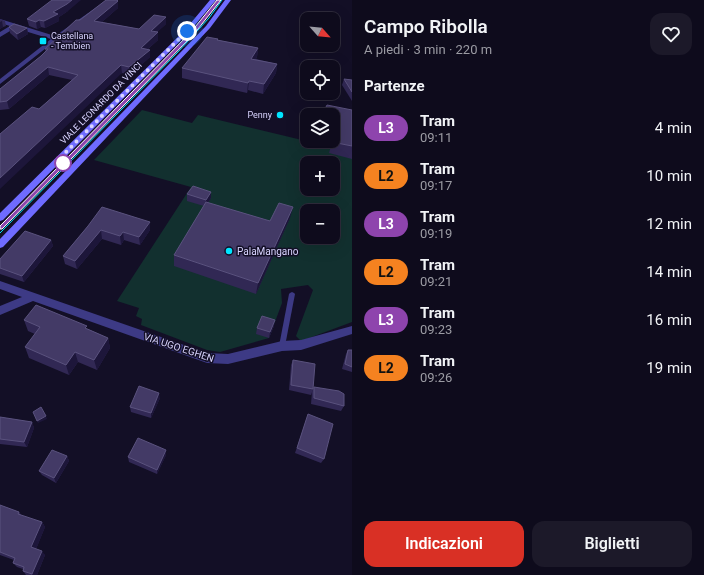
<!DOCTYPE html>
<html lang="it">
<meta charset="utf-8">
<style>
:root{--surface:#0e0b1c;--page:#1c1929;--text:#f1f3f6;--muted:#9b9ba3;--line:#2e2b3b;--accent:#d93025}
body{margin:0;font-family:Roboto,sans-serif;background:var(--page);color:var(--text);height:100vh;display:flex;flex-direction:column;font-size:15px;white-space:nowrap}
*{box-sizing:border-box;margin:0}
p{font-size:13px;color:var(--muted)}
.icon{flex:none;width:22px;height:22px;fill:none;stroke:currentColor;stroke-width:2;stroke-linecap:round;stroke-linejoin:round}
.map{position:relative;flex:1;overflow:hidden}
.side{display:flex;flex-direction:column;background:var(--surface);width:352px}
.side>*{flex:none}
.badge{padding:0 8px;border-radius:13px;font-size:14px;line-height:26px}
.needle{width:26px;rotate:117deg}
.tools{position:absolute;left:300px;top:12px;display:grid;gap:8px}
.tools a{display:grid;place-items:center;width:40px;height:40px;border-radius:8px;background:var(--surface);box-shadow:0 4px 16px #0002,0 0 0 1px var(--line);font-size:20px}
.you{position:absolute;width:20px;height:20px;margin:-10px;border:3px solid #fff;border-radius:50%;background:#1a73e8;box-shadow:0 0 0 6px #1a73e833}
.map>.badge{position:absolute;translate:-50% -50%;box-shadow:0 0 0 2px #fff}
h2{padding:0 12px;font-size:15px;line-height:36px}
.round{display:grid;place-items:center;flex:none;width:42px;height:42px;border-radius:12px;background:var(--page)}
.overview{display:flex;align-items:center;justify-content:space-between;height:68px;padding:0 12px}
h1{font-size:19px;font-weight:600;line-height:30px}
.action{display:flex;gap:8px;margin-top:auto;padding:8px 12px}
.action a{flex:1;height:46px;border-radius:12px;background:var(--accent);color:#fff;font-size:16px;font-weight:600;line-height:46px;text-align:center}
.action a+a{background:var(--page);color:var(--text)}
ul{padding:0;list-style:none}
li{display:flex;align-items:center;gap:12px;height:48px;padding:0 12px}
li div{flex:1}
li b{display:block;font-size:15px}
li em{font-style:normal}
li .badge{min-width:44px;font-weight:700;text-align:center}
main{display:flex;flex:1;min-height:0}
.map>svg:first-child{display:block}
.green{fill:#12302f;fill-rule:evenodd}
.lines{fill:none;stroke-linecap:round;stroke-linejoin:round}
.lane{fill:#3d3a85;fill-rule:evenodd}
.street{fill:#3d3a85;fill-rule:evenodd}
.secondary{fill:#6f6bff;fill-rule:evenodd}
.tram{stroke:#00e5ff;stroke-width:1}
.wall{fill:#312854}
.shaded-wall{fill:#1d163a}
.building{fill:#433a66;stroke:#5a527e}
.line{fill:#8e44ad;stroke:#fff}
.walk{stroke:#d9d4ff;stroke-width:4;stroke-dasharray:0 7.2}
.poi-dot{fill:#00e5ff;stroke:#130f26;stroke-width:1.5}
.stop-dot{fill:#fff;stroke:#8e44ad;stroke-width:2}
.labels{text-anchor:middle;stroke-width:3;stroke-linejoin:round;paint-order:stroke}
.far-poi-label{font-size:9px;fill:#d9d4ff;stroke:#130f26;text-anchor:start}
.far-street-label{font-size:9px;fill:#d9d4ff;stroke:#130f26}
.poi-label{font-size:10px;fill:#d9d4ff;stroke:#130f26;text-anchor:start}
.street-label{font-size:10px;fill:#d9d4ff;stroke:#130f26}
</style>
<main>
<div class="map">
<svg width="352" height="575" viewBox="0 0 352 575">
<rect width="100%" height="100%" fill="#130f26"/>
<path class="green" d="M142 110 192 123 198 115 352 152V322L301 341 296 336 313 290 308 285 281 289 282 303 269 338 220 352 207 350 141 325 142 319 136 316 139 308 117 301 191 187 94 160ZM307 163H333V189H307ZM307 211H333V237H307Z"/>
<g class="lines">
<path class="lane" d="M292 292 294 293 295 294 285 346 284 348H280L279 346 289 294 290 293Z"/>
<path class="street" d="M107 0H114L64 34 0 84V79L51 39 15 28 0 37V32L10 26 0 23V19L55 36Z
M0 281 207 353 228 354 282 341 301 340 352 326V334L301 350 282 351 228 364 207 363 33 301 0 315V306L22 297 0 289Z"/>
<path class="secondary" d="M210 0H216L189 32 3 220 0 221V213L185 30Z
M225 0H231L210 28 3 247 0 248V239L206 26Z"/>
<path class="tram" d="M0 233 177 53 209 18 222 0"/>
</g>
<path class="wall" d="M118 1V8L102 22 139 29 166 24 157 32 158 40 148 49 150 50V57L130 75 122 73 39 109 72 80 49 75 9 109 0 110V89L41 56 46 52 45 49 80 20Z
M68 11 59 17V21L45 28 41 27 37 29 29 26 27 19Z
M0 19 5 21 6 26 3 27 0 29Z
M9 27 27 28 28 34 18 40 10 33Z
M218 39V40L258 48 257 57 256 59 277 64 276 73 263 94 248 90 247 93 182 78V68Z
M344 79 352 80V101L342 85Z
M352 110V159L329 153 333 139V115Z
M187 194 211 198 208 203 270 221 290 218 256 294 174 266V255L204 206 187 201Z
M88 226 150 230 140 245 124 240 121 245 102 239 77 269 65 264 63 256Z
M51 240 53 246 24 282 0 274V259Z
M24 320 88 329 108 338 110 348 97 370 78 362 69 375 29 358 25 347 35 334 28 331Z
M274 326 269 338 256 334 257 328Z
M348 350H352V372L342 369 346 354Z
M293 360 313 389 311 395 289 390 291 365Z
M314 387 344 406 341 411 311 404 312 392Z
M160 398 151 418 131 412 130 407Z
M308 414 324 459 321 463 295 453Z
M0 417 32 422 34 428 27 447 0 444Z
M166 455 157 474 129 462 128 457Z
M67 456 69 461 56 483 42 475 39 471Z
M0 505 19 512 22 516 42 522 45 527 36 549 45 555 37 575H26L23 571V569L17 567 13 563 14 560 0 555Z"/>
<path class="shaded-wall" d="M72 0H81L68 11 59 17V21L45 28 44 21 53 12Z
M118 1V8L95 28 94 21Z
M166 17V24L151 38V31Z
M39 20 41 27 37 29 36 22Z
M2 21 3 27 0 29V22Z
M27 28 28 34 18 40 17 34Z
M158 32V40L141 55V48Z
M258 48 257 57 250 68 251 59Z
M150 50V57L130 75 129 67Z
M277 64 276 73 263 94 264 84Z
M121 65 122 73 0 189V178Z
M48 67 49 75 9 109 7 101Z
M249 81 248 90 247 93 248 83Z
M211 192V198L206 206V200Z
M293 207 290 218 256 294 258 283Z
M150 222V230L140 245 139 237Z
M101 230 102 239 77 269 75 261Z
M123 232 124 240 121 245 120 236Z
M51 240 53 246 24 282 22 276Z
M275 320 274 326 269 338 270 332Z
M108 338 110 348 97 370 94 360Z
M75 352 78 362 69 375 66 365Z
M159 393 160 398 151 418V413Z
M46 416 47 419 38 423 37 421Z
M32 422 34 428 27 447 24 442Z
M166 450V455L157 474V470Z
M67 456 69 461 56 483 54 478Z
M42 522 45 527 35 552 31 547Z
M42 551 45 555 37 575H33L32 574Z"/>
<path class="building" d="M52 0H72L67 4 53 12 58 14 44 21 39 20 36 22 27 19Z
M106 0H117L118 1 94 21 139 29 154 15 166 17 151 31 158 32 141 48 150 50 129 67 121 65 0 178V134L32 107 39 109 78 75 48 67 7 101 0 102V89L41 56 48 49H45L76 20H80Z
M14 24 27 28 17 34 9 27Z
M207 37 218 39 217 40 258 48 251 59 277 64 264 84 249 81 248 83 182 68Z
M344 79 352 80V92Z
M327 105 352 110V146L332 142 337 128 333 127V115H322Z
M193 186 211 192 206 200 187 194Z
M206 202 270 221 279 203 293 207 258 283 174 255Z
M102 207 150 222 139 237 123 232 120 236 101 230 75 261 63 256 88 226Z
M25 231 51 240 22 276 0 268V259Z
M36 305 87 326 85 328 108 338 94 360 75 352 66 365 25 347 40 327 24 320Z
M262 316 275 320 270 332 257 328Z
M348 350H352V367L345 364Z
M293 360 315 364 313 389 291 385Z
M139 386 159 393 151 413 130 407Z
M314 387 339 391 344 394V406L314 398Z
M41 407 46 416 37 421 33 412Z
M308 414 333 424 324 459 297 448Z
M0 417 32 422 24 442 0 439Z
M138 438 166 450 157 470 128 457Z
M52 450 67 456 54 478 39 471Z
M0 505 19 512 18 514 42 522 31 547 42 551 32 574 23 571 24 567 13 563 15 558 0 552Z"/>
<path class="line" d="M217 0H221L194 34 2 229H0V226L191 32Z"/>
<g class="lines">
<path class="walk" d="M63 163 56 162 187 31"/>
</g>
<g class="poi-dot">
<rect x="39" y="37" width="8" height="8" rx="2"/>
<circle cx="280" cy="115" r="4"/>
<circle cx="229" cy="251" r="4"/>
</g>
<circle class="stop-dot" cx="63" cy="163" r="8"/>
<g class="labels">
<g class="far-poi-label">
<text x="51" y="39">Castellana<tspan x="51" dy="10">- Tembien</tspan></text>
<text x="272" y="118" text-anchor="end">Penny</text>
</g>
<g class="far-street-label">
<text transform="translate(101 103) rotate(-45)" y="3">VIALE LEONARDO DA VINCI</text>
</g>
<g class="poi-label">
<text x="237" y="255">PalaMangano</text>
</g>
<g class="street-label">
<text transform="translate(179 347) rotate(18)" y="4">VIA UGO EGHEN</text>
</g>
</g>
</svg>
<div class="tools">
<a><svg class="needle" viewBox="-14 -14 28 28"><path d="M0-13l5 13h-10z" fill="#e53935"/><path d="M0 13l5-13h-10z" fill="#9b9ba3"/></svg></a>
<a><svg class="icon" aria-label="locate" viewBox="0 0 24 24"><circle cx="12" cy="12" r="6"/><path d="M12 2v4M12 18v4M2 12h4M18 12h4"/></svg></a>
<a><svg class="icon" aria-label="layers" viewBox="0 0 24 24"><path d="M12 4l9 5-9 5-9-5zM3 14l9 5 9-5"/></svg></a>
<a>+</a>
<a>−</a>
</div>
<div class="you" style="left:187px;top:31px"></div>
</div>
<section class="side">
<div class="overview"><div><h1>Campo Ribolla</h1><p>A piedi · 3 min · 220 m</p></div><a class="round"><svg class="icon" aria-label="heart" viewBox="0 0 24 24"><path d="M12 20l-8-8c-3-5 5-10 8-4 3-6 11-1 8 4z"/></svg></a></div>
<h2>Partenze</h2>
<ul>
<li><span class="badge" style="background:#8e44ad;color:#fff">L3</span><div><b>Tram</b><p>09:11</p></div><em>4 min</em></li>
<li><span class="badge" style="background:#f58220;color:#111">L2</span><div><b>Tram</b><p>09:17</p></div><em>10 min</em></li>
<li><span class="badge" style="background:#8e44ad;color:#fff">L3</span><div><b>Tram</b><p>09:19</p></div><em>12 min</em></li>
<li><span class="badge" style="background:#f58220;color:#111">L2</span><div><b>Tram</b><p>09:21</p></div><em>14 min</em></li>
<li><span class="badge" style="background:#8e44ad;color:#fff">L3</span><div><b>Tram</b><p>09:23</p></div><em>16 min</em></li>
<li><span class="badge" style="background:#f58220;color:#111">L2</span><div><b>Tram</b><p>09:26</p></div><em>19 min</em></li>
</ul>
<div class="action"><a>Indicazioni</a><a>Biglietti</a></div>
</section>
</main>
